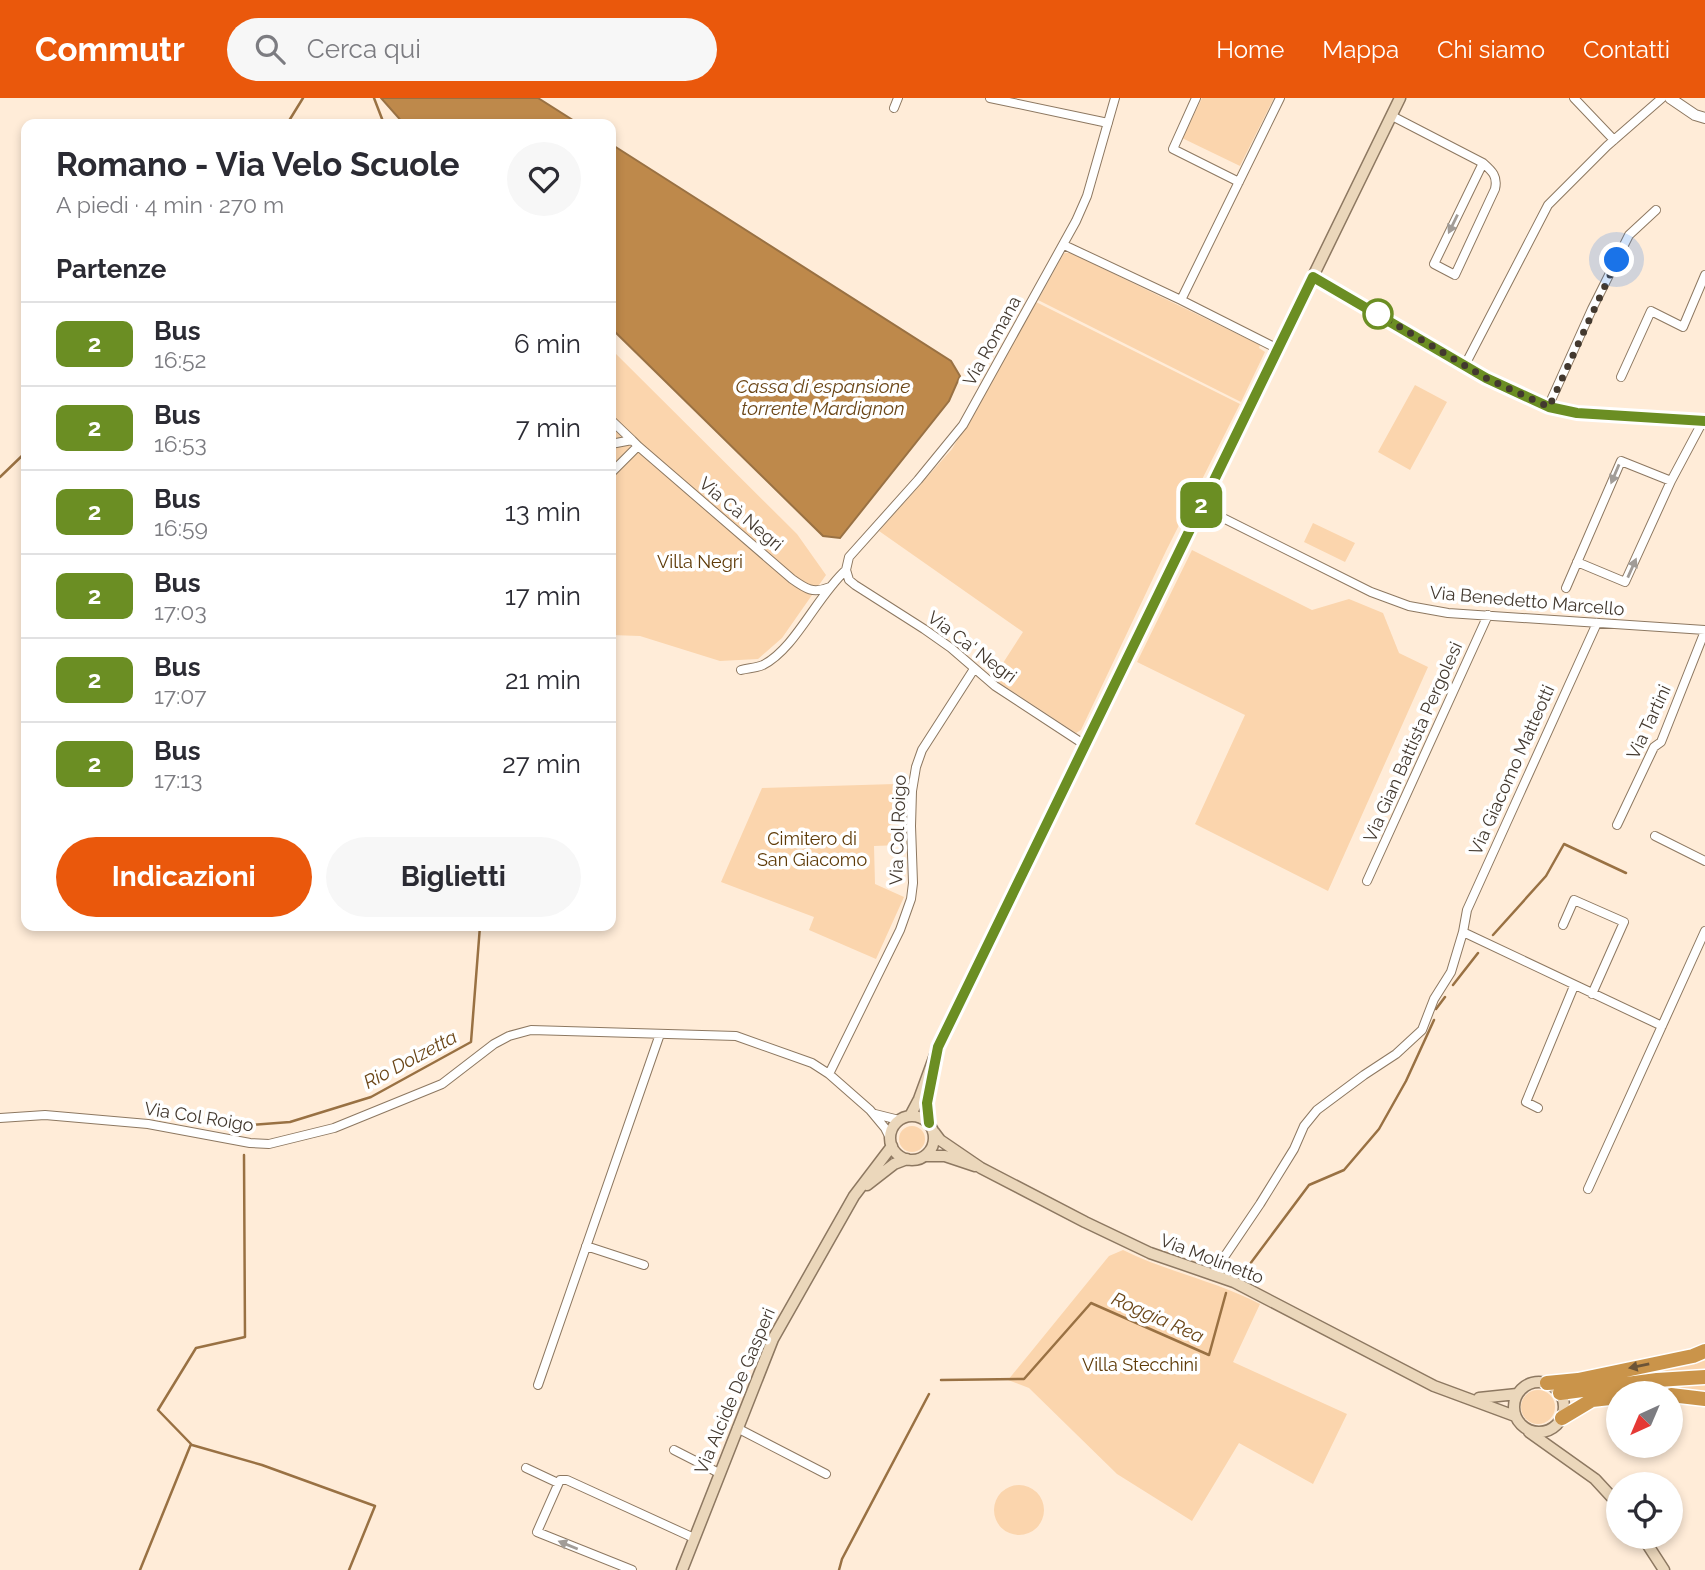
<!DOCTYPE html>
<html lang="it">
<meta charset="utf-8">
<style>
:root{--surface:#fff;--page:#f7f7f7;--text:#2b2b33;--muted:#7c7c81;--line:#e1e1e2;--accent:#ea580c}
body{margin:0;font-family:Raleway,sans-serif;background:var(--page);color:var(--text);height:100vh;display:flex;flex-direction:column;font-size:26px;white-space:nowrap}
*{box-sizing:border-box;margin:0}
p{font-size:23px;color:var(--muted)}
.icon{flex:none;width:38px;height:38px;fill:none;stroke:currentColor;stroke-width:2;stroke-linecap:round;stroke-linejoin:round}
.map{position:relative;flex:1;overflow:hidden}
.drawer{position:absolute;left:21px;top:21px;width:595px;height:812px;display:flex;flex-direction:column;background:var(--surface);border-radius:14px;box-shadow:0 4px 10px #0003}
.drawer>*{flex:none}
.badge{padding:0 14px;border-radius:10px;font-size:24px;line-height:46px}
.needle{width:46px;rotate:224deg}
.buttons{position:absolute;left:1606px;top:1283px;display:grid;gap:14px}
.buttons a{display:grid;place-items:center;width:77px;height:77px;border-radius:50%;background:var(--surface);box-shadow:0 4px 10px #0003;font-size:35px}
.you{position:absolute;width:35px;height:35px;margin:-18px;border:5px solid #fff;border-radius:50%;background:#1a73e8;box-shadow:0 0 0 10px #1a73e833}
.map>.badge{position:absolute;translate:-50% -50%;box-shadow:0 0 0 4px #fff}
h2{padding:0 35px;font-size:26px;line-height:63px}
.round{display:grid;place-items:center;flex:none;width:74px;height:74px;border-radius:37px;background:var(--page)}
.summary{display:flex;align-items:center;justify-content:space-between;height:119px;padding:0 35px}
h1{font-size:33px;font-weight:700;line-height:52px}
.button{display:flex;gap:14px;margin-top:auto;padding:14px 35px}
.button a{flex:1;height:80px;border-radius:42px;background:var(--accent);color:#fff;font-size:28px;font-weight:700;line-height:80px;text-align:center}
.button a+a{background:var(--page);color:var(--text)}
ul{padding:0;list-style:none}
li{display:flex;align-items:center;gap:21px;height:84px;padding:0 35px;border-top:2px solid var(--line)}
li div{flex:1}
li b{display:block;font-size:26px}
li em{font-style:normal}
li .badge{min-width:77px;font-weight:700;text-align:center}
header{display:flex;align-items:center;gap:42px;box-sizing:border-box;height:98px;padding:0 35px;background:var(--accent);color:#fff}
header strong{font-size:33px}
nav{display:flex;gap:38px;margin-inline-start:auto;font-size:24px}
.search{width:490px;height:63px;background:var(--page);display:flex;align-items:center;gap:18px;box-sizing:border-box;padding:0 24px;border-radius:38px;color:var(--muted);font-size:26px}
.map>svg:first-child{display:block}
.green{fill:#fbd5ad}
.water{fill:#be894b;stroke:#997143;stroke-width:2}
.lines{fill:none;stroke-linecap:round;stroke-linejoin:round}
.stream{stroke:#997143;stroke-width:2.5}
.minor-casing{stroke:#8d7861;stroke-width:10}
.tertiary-casing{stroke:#8d7861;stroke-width:12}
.secondary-casing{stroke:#8d7861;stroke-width:13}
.trunk-casing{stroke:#fff;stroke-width:17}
.minor{stroke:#fff;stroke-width:8}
.tertiary{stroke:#fff;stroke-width:10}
.secondary{stroke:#ebd7bb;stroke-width:10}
.trunk{stroke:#ca944a;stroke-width:14}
.oneway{fill:#a19c97}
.oneway2{fill:#6c5437}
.line-casing{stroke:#fff;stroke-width:16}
.line{stroke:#6b8e23;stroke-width:10}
.walk{stroke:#43392f;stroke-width:7;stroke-dasharray:0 12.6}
.stop-dot{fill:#fff;stroke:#6b8e23;stroke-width:3.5}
.labels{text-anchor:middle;stroke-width:7;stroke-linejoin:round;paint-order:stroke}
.street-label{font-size:18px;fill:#43392f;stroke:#fff}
.park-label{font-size:18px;fill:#5e3a07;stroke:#fff}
.water-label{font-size:19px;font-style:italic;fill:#6b4617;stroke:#fff}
</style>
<header>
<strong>Commutr</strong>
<div class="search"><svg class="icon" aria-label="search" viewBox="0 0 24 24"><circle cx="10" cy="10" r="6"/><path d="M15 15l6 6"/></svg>Cerca qui</div>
<nav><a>Home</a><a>Mappa</a><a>Chi siamo</a><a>Contatti</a></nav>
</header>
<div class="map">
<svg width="1705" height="1472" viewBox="0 0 1705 1472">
<rect width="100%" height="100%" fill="#ffecd8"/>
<path class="green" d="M1202 0H1274L1240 68 1182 40Z
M1064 155H1071L1260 247 1259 250 1265 254 1241 304 1038 202Z
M1036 204 1240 306 1166 453 1081 632 1076 635 995 582 994 579 1023 534 879 433 952 351Z
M611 251 797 436 826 477 782 540 758 561 720 563 640 538 611 537Z
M1415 287 1447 304 1410 372 1378 354Z
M1313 425 1355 445 1345 464 1304 444Z
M1192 452 1312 512 1349 501 1383 515 1399 555 1428 569 1328 793 1195 726 1245 617 1137 564Z
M895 686 900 747 874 748 875 786 904 799 876 861 809 832 814 819 721 784 762 690Z
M899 1041a13 13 0 1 1 26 0a13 13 0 1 1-26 0Z
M1123 1152C1167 1174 1216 1183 1260 1206L1233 1264 1347 1316 1313 1386 1239 1345 1192 1423 1117 1376 1029 1290 1008 1282 1109 1158Z
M1705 1257V1272L1586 1283Z
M1705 1283V1297L1675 1294H1590Z
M1521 1309a17 17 0 1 1 34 0a17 17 0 1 1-34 0Z
M994 1412a25 25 0 1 1 50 0a25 25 0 1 1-50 0Z"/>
<path class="water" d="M381 0H538L579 26H404Z
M611 46 951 263 960 278 949 303 840 440 823 438 611 230Z"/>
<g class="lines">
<path class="stream" d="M374 0 384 26
M287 26 303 0
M0 379 26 354
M1493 837 1546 778 1564 746 1626 775
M1453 887 1478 855
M1436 911 1445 899
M249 1027 290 1024 371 999 471 944 480 828
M1241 1178 1309 1087 1344 1072 1379 1031 1406 983 1434 922
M941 1282 1024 1281 1091 1205 1209 1257 1226 1195
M192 1347 262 1367 375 1408 349 1472
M140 1472 191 1346 158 1312 196 1250 245 1239 244 1057
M839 1472 842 1461 929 1296"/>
<defs>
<path id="minor" d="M990 0 1108 25
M1196 0 1173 51 1239 84
M1574 0 1614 42
M894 10 898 0
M1392 18 1483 65C1492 73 1498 78 1495 91L1455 177 1434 166 1483 65
M1064 147 1181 202 1278 251
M1181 202 1280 0
M1465 267 1548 107 1607 48 1662 0
M1621 279 1651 213 1683 229 1705 177
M1548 309 1592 211 1629 137 1656 112
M611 322 632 342
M611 346 632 342 638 348
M611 375 638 348 792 481C806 491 813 496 830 489
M1201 409 1371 494 1409 508 1448 515 1705 532
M1577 464 1625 484 1671 383 1703 323
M1566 490 1621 363 1671 383
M741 572C748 570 756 570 763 567 795 551 817 498 846 472
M1085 647 995 588 951 550 924 531 855 487 849 482 846 472 849 459 918 382 963 327 1076 123 1087 98 1115 0
M1617 727 1654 649 1661 644 1705 533
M1655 738 1705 763
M1367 783 1488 517
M1563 827 1574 802 1624 824 1592 896
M1463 834 1662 928
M829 976 900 832 911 801 913 785 911 728 912 693 916 669 922 652 974 571
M1538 1010 1526 1004 1574 888
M875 1016 899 1022
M0 1020 45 1017 148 1026 250 1045 269 1046 334 1030 442 986 494 946 509 938 531 932 736 938 812 965 829 976 870 1012 885 1030 890 1040
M1588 1091 1705 833
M586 1148 644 1167
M1212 1177 1260 1106 1294 1051 1304 1028 1317 1012 1364 977 1396 956 1422 932 1434 901 1451 874 1463 834 1467 812 1597 525
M538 1287 660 936
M737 1330 826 1376
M674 1352 719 1375
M526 1370 558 1385
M632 1472 537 1434 560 1382H567L694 1440"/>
<path id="tertiary" d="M1670 0 1695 17 1705 20
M1313 179 1486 280 1548 309 1577 315 1705 323"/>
<path id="secondary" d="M910 1018 919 1001 938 949 979 863 1400 0
M890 1040a22 22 0 1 1 44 0a22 22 0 1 1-44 0Z
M929 1025 927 1005 931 984
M934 1034 940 1042 981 1070 1085 1124 1150 1155 1234 1184 1434 1288 1515 1318
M925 1058H945L975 1068
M867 1087 894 1066 907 1061
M1514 1309a25 25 0 1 1 50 0a25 25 0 1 1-50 0Z
M1479 1300 1517 1296
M1529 1334 1595 1381 1619 1407
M1642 1438 1664 1472
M682 1472 773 1241 854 1098 892 1048"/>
<path id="trunk" d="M1547 1285 1578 1282 1693 1258 1705 1253
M1560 1295 1657 1282 1705 1279
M1671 1297 1705 1301
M1562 1320 1592 1302 1619 1299"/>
</defs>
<use href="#minor" class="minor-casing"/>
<use href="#tertiary" class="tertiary-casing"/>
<use href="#secondary" class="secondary-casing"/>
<use href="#trunk" class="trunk-casing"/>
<use href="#minor" class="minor"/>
<use href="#tertiary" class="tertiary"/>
<use href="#secondary" class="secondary"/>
<use href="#trunk" class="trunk"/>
</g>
<defs><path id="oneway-solid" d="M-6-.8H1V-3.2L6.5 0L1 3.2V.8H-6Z" transform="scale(1.75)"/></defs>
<g class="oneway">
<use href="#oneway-solid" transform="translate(1453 126) rotate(116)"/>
<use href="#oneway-solid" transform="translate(1615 376) rotate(113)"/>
<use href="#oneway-solid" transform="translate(1632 470) rotate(-66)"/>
<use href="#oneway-solid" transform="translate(568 1447) rotate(-158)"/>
</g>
<use class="oneway2" href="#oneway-solid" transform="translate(1639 1268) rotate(168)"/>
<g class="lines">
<defs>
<path id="line" d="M929 1025 927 1005 938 949 1313 179 1486 280 1549 309 1577 315 1705 323"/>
</defs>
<use href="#line" class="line-casing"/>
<use href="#line" class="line"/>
<path class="walk" d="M1378 216 1486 280 1549 309 1617 162"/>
</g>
<circle class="stop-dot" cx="1378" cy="216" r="14"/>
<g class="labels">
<g class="street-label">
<text transform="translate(992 243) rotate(-61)" y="6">Via Romana</text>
<text transform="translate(741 416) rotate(40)" y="6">Via Cà Negri</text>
<text transform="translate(1527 503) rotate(5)" y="6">Via Benedetto Marcello</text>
<text transform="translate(972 549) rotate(37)" y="6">Via Ca' Negri</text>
<text transform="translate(1649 624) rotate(-65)" y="6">Via Tartini</text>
<text transform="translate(1413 644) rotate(-66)" y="6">Via Gian Battista Pergolesi</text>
<text transform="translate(1512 672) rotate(-66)" y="6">Via Giacomo Matteotti</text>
<text transform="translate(898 732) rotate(-88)" y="6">Via Col Roigo</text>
<text transform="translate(199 1019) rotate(9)" y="6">Via Col Roigo</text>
<text transform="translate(1212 1161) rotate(21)" y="6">Via Molinetto</text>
<text transform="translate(735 1293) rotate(-67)" y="6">Via Alcide De Gasperi</text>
</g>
<g class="park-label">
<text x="700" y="470">Villa Negri</text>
<text x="812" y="747">Cimitero di<tspan x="812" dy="21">San Giacomo</tspan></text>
<text x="1140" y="1273">Villa Stecchini</text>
</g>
<g class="water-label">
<text x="823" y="295">Cassa di espansione<tspan x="823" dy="22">torrente Mardignon</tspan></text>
<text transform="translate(410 961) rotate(-28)" y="7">Rio Dolzetta</text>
<text transform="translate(1158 1219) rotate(24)" y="7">Roggia Rea</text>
</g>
</g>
</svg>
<div class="buttons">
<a><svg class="needle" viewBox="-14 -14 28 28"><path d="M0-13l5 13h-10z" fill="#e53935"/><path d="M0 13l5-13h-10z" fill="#7c7c81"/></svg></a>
<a><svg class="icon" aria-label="locate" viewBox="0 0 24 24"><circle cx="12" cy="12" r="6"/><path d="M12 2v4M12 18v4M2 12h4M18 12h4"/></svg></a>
</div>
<div class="you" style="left:1617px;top:162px"></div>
<b class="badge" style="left:1201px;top:407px;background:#6b8e23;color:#fff">2</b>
<section class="drawer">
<div class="summary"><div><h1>Romano - Via Velo Scuole</h1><p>A piedi · 4 min · 270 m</p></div><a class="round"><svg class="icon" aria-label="heart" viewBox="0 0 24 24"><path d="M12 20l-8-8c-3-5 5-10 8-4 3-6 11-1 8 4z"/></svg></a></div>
<h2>Partenze</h2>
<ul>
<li><span class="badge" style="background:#6b8e23;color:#fff">2</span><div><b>Bus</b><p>16:52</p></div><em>6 min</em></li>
<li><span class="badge" style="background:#6b8e23;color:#fff">2</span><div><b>Bus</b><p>16:53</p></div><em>7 min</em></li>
<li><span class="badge" style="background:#6b8e23;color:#fff">2</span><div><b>Bus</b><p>16:59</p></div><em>13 min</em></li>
<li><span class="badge" style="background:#6b8e23;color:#fff">2</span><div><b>Bus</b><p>17:03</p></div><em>17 min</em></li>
<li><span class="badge" style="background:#6b8e23;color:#fff">2</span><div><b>Bus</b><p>17:07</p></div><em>21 min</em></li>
<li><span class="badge" style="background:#6b8e23;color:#fff">2</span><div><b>Bus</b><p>17:13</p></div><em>27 min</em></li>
</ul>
<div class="button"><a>Indicazioni</a><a>Biglietti</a></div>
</section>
</div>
